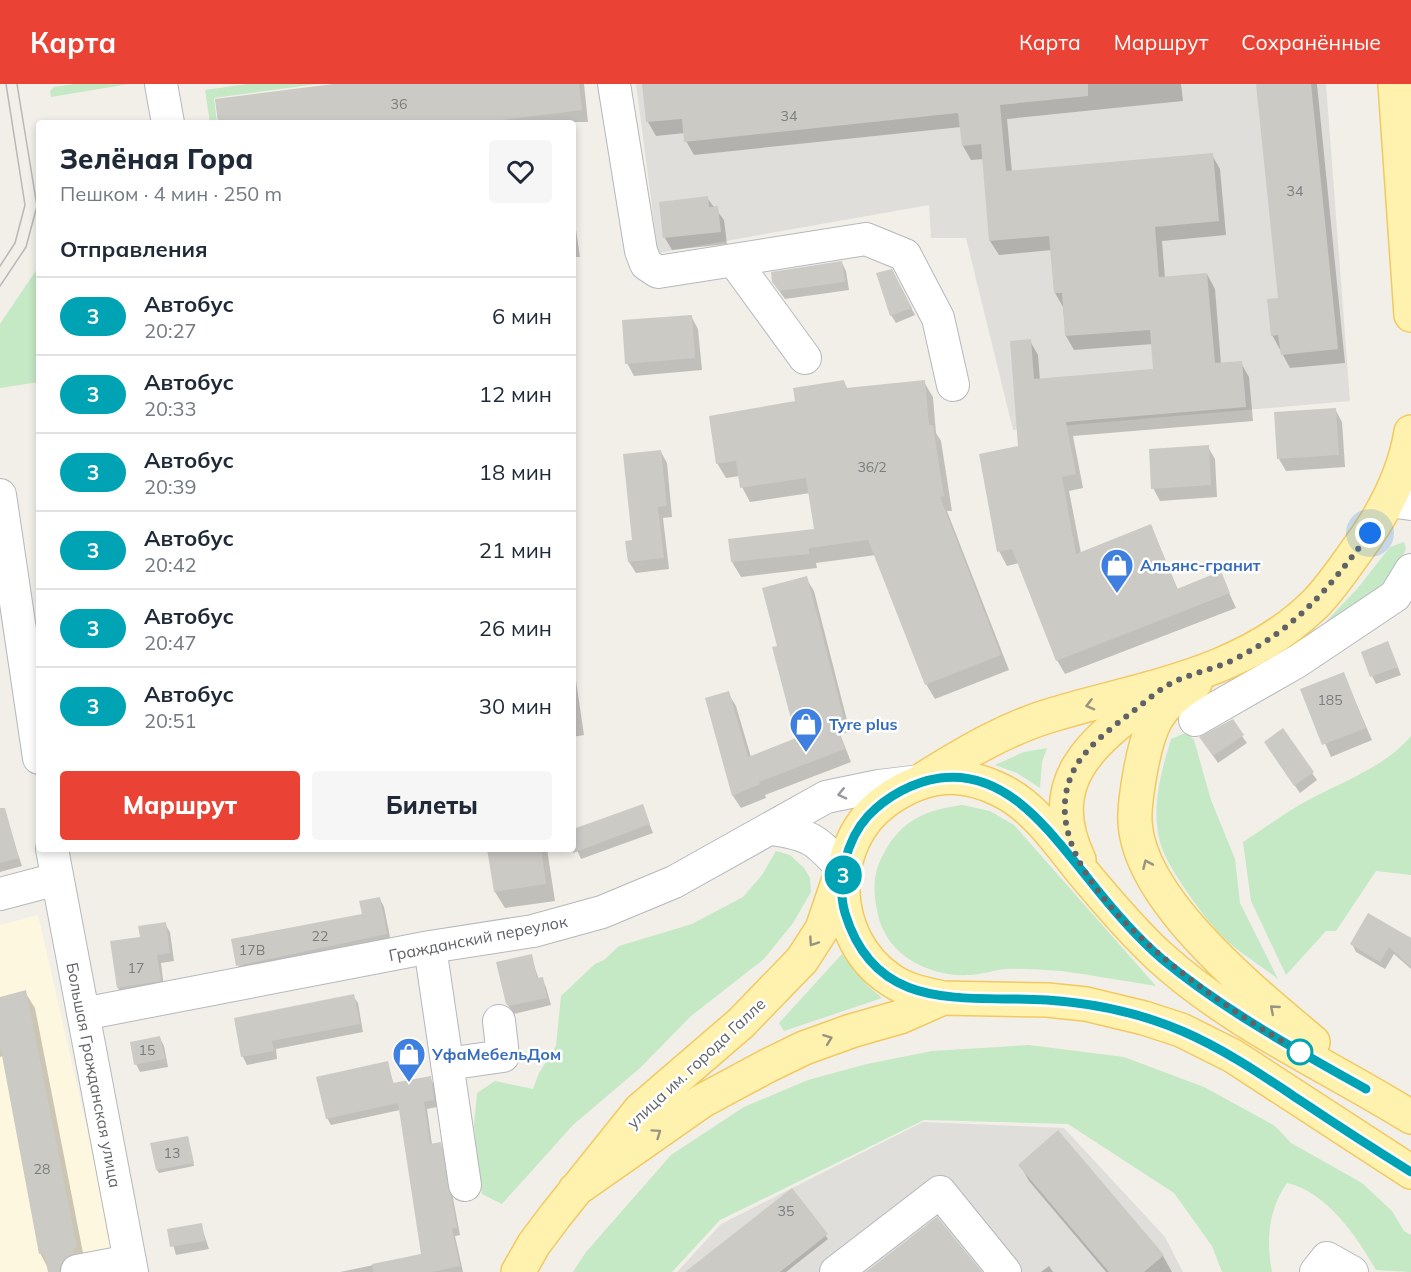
<!DOCTYPE html>
<html lang="ru">
<meta charset="utf-8">
<style>
:root{--surface:#fff;--page:#f6f6f7;--text:#1f2937;--muted:#747a83;--line:#e0e1e3;--accent:#ea4335}
body{margin:0;font-family:Mulish,sans-serif;background:var(--page);color:var(--text);height:100vh;display:flex;flex-direction:column;font-size:22px;white-space:nowrap}
*{box-sizing:border-box;margin:0}
p{font-size:20px;color:var(--muted)}
.icon{flex:none;width:33px;height:33px;fill:none;stroke:currentColor;stroke-width:2;stroke-linecap:round;stroke-linejoin:round}
.map{position:relative;flex:1;overflow:hidden}
.side{position:absolute;left:36px;top:36px;width:540px;height:732px;display:flex;flex-direction:column;background:var(--surface);border-radius:6px;box-shadow:0 3px 9px #0003}
.side>*{flex:none}
.badge{padding:0 12px;border-radius:20px;font-size:21px;line-height:39px}
.you{position:absolute;width:30px;height:30px;margin:-15px;border:4px solid #fff;border-radius:50%;background:#1a73e8;box-shadow:0 0 0 9px #1a73e833}
.map>.badge{position:absolute;translate:-50% -50%;box-shadow:0 0 0 3px #fff}
h2{padding:0 24px;font-size:22px;line-height:54px}
.round{display:grid;place-items:center;flex:none;width:63px;height:63px;border-radius:6px;background:var(--page)}
.headline{display:flex;align-items:center;justify-content:space-between;height:102px;padding:0 24px}
h1{font-size:28px;font-weight:800;line-height:45px}
.action{display:flex;gap:12px;margin-top:auto;padding:12px 24px}
.action a{flex:1;height:69px;border-radius:6px;background:var(--accent);color:#fff;font-size:24px;font-weight:800;line-height:69px;text-align:center}
.action a+a{background:var(--page);color:var(--text)}
ul{padding:0;list-style:none}
li{display:flex;align-items:center;gap:18px;height:78px;padding:0 24px;border-top:2px solid var(--line)}
li div{flex:1}
li b{display:block;font-size:22px}
li em{font-style:normal}
li .badge{min-width:66px;font-weight:700;text-align:center}
header{display:flex;align-items:center;gap:36px;box-sizing:border-box;height:84px;padding:0 30px;background:var(--accent);color:#fff}
header strong{font-size:28px}
nav{display:flex;gap:33px;margin-inline-start:auto;font-size:21px}
.map>svg:first-child{display:block}
.commercial{fill:#fef7e0}
.industrial{fill:#e0deda}
.green{fill:#c5e8c5}
.shadow{fill:#0003}
.building{fill:#cccac5}
.lines{fill:none;stroke-linecap:round;stroke-linejoin:round}
.minor-casing{stroke:#b5b8bc;stroke-width:34}
.major-casing{stroke:#f2c960;stroke-width:36}
.minor{stroke:#fff;stroke-width:32}
.major{stroke:#fff2af;stroke-width:33}
.tram{stroke:#b6b7b8;stroke-width:1.5}
.oneway{stroke:#979581}
.oneway2{stroke:#979a9d}
.line-casing{stroke:#fff;stroke-width:14}
.line{stroke:#00a3b4;stroke-width:9}
.walk{stroke:#5f6368;stroke-width:6;stroke-dasharray:0 10.8}
.stop-dot{fill:#fff;stroke:#00a3b4;stroke-width:3}
.labels{text-anchor:middle;stroke-width:5;stroke-linejoin:round;paint-order:stroke}
.number-label{font-size:14px;fill:#7a7d7f}
.shop-label{font-size:16px;font-weight:bold;fill:#366cbe;stroke:#fff;text-anchor:start}
.street-label{font-size:16px;fill:#5f6368;stroke:#fff}
</style>
<header>
<strong>Карта</strong>
<nav><a>Карта</a><a>Маршрут</a><a>Сохранённые</a></nav>
</header>
<div class="map">
<svg width="1411" height="1188" viewBox="0 0 1411 1188">
<rect width="100%" height="100%" fill="#f1efe8"/>
<path class="commercial" d="M38 831 87 1045 117 1188H0V841Z"/>
<path class="industrial" d="M636 0H1326L1350 317 1013 346 966 154H931L929 121 658 169Z
M923 1038 1064 1044 1165 1153 1183 1188H677L721 1140Z"/>
<path class="green" d="M74 0H129L51 13 50 7 54 3Z
M247 0H317L214 14 217 39H210L205 6Z
M39 182V298L0 304V240Z
M1404 458 1406 465C1388 503 1353 528 1317 547L1357 505 1390 463Z
M1183 650H1188L1194 656 1211 716 1235 775 1240 819 1278 895C1259 880 1236 867 1220 850 1203 832 1166 782 1160 758 1151 724 1161 688 1171 655Z
M1411 652V791L1376 787 1336 847H1326L1286 891 1251 817 1243 758C1262 746 1281 732 1301 720 1336 700 1385 684 1411 652Z
M1047 664 1042 678 1040 704 1017 689 995 681 1024 668Z
M962 721 990 727 1014 741 1156 902C1124 897 1092 891 1061 887 1043 886 1023 884 1006 885 993 886 981 891 969 891 930 893 887 872 878 831 874 813 872 794 880 777 898 738 921 727 962 721Z
M776 767 790 771 804 784 810 794 811 808 793 839 764 875 691 932 640 984 573 1041 502 1120 482 1110 474 1042 477 1009 495 997 533 1005 539 989 556 962 561 912 595 880 604 876 619 862 692 840 743 813 762 791Z
M842 870 867 901 882 914 784 947 779 939Z
M1029 961 1124 973 1204 1003 1275 1042 1291 1059 1362 1099 1392 1127 1404 1147 1411 1151V1188L1376 1186C1357 1153 1327 1108 1287 1099 1268 1126 1266 1157 1272 1188H1222L1212 1162 1174 1109 1068 1040 924 1036 720 1136 672 1188H573L586 1168 671 1071 744 1023 808 996 867 980 932 967Z"/>
<path class="shadow" d="M345 0H584L588 38 220 39Z
M644 0H1181L1183 17 1007 35 1012 88 1212 71 1220 85 1226 151 1162 157 1165 194 1207 190 1215 205 1221 280 1241 279 1249 293 1253 337 1073 352 1083 404 1069 407 1081 469 1151 442 1178 506 1220 489 1236 524 1065 590 1057 576 1019 479 1007 482 999 467 1020 364 1030 257 1038 271 1040 296 1154 286 1153 260 1074 266 1066 252 1063 223 1055 209 1052 166 999 171 990 157 984 75 971 76 963 62 961 43 694 71 686 57 685 49 656 52 648 38Z
M1257 0H1317L1345 279 1290 284 1272 251 1279 215Z
M707 114 724 136 727 160 672 166 665 154Z
M573 125 580 173H573Z
M842 179 846 187 849 206 785 215 773 198Z
M896 195 915 231 896 239 891 231Z
M691 232 698 245 702 286 634 292 627 279Z
M844 298 848 306 924 298 933 313 936 349 941 357 952 427H947L1009 586 935 615 926 600 876 471 816 479 817 484 741 493 732 478 815 447 810 409 750 418 742 403 740 392 726 394 717 379 797 319Z
M1335 325 1342 338 1345 383 1286 387 1279 375Z
M1208 363 1215 375 1217 413 1160 417 1153 404Z
M661 368 667 379 672 433 663 434 669 485 636 489 629 478 633 457Z
M806 494 814 507 850 648 840 650 851 678 765 711 766 714 741 724 733 712 707 615 728 609 736 622 751 673 798 655 779 563Z
M1388 559 1401 591 1376 600 1372 592Z
M573 576 584 651 573 653Z
M1343 589 1372 656 1331 673 1302 606Z
M1242 652 1247 659 1218 679 1206 661Z
M1270 666 1312 689 1317 696 1300 709Z
M642 721 653 749 581 775 573 757V747Z
M8 740 22 782 0 788V742Z
M489 765H547L555 817 505 824 495 808Z
M380 815 384 823 391 858 242 889 238 882 363 831Z
M1368 831 1411 854V885L1394 870 1385 885 1356 868 1352 860Z
M165 840 170 848 174 877 161 879 164 904 123 912 118 904 112 859 141 855Z
M531 872 539 896 542 895 546 903 551 921 514 930 507 920Z
M25 908 35 924 85 1179 77 1188H50L40 1169 3 972 0 973V914Z
M353 912 358 919 363 948 276 965 277 975 247 981 243 973 235 935Z
M160 954 164 962 168 983 140 988 136 980Z
M387 979 394 1001 430 994 434 1001 437 1023 427 1025 432 1061 440 1060 444 1067 460 1151 455 1152 463 1188H340L422 1171 400 1026 331 1041 327 1034Z
M1058 1048 1163 1172 1172 1188H1106L1029 1097 1020 1081Z
M188 1054 194 1082 159 1089 157 1086Z
M792 1106 828 1155 786 1188H690Z
M201 1141 209 1165 176 1171 169 1147Z
M1049 1182 1053 1188H1041Z"/>
<path class="building" d="M333 0H579L582 26 478 39H218L215 15Z
M642 0H1088V12L1000 21 1006 87 1213 69 1219 137 1155 143 1159 193 1207 189 1215 279 1242 277 1246 323 1066 338 1076 390 1062 393 1076 470 1151 440 1177 505 1221 487 1230 509 1056 577 1012 465 997 468 979 370 1018 362 1010 257 1031 255 1034 295 1153 285 1150 246 1065 252 1062 209H1054L1049 152 989 157 981 60 962 62 958 29 684 58 682 35 646 38Z
M1256 0H1311L1338 265 1281 271 1278 251 1271 252 1267 215 1278 214Z
M708 112 709 123 718 122 721 148 663 154 659 118Z
M842 177 845 198 779 207 772 198 771 188Z
M892 185 912 224 890 232 876 189Z
M692 231 695 274 625 280 622 236Z
M844 296 846 304 925 296 929 341H933L944 412 940 413 1001 571 925 601 868 456 809 464V470L731 478 728 455 814 445 806 394 740 404 736 377 716 380 709 332 795 317 793 304Z
M1336 324 1339 371 1277 375 1274 328Z
M1209 361 1211 401 1151 405 1149 365Z
M661 366 667 422 658 423 664 474 628 478 625 457 632 456 623 370Z
M807 492 844 635 834 637 845 665 759 698 760 700 732 712 705 614 729 607 748 673 796 654 772 563 777 562 762 504Z
M1388 557 1398 583 1370 593 1361 568Z
M1344 588 1366 644 1322 661 1300 605Z
M1233 635 1244 651 1213 672 1199 653Z
M1283 644 1314 688 1294 702 1264 658Z
M643 720 650 740 573 769V745Z
M0 724H5L19 774 0 779Z
M487 765H541L546 800 494 808Z
M380 813 387 850 236 882 231 855 362 830 359 817Z
M1368 829 1411 854V883L1389 863 1380 878 1350 860Z
M166 838 170 869 157 871 161 897 117 904 110 857 140 853 138 842Z
M532 870 537 894 543 893 547 914 509 922 506 920 496 878Z
M26 906 77 1163 73 1164 74 1169 66 1173 60 1181 59 1188H48L44 1169 39 1170 0 961V913Z
M354 910 360 940 272 957 274 967 241 973 234 934Z
M160 952 165 975 134 981 130 958Z
M388 977 393 999 431 992 434 1016 424 1018 430 1060 441 1058 457 1144 452 1145 460 1182 432 1188H373L372 1180 421 1170 398 1019 326 1035 316 993Z
M1058 1046 1164 1171 1144 1188H1109L1018 1081Z
M188 1052 194 1079 156 1086 150 1059Z
M792 1104 828 1150 780 1188H685Z
M937 1133 982 1188H866Z
M202 1139 205 1157 170 1163 167 1145Z"/>
<g class="lines">
<defs>
<path id="minor" d="M161 0 168 39
M614 0 641 167 646 180 658 188 866 155 905 171 938 234 953 301
M735 178 805 274
M0 411 39 674
M1389 417 1411 420
M1195 636 1298 577 1395 512 1411 486
M772 745C812 751 816 756 843 785
M52 765 132 1188
M0 810 57 795
M430 863 465 1101
M83 930 430 863 533 847 602 828 674 798 826 713 879 702 920 697
M447 980 503 972 499 937
M77 1187 130 1177
M836 1188 940 1108 1005 1188
M1316 1188 1327 1174 1352 1188"/>
<path id="major" d="M1395 0 1411 231
M1195 599C1157 621 1149 642 1141 684 1138 701 1134 721 1135 738 1139 817 1256 910 1313 958
M925 694C965 669 1009 643 1055 630 1146 603 1244 590 1315 520 1331 504 1344 484 1357 466 1383 431 1404 391 1411 348
M1079 776C1040 693 1097 655 1157 609
M943 914C925 910 907 907 891 896 829 855 826 759 887 716 924 690 959 686 1000 706 1038 724 1063 766 1090 797 1111 822 1134 849 1159 872 1232 939 1327 981 1411 1033
M575 1106 702 1017 767 982 804 964 851 947 900 933 943 914 1047 916 1086 920 1144 934 1181 946 1233 972 1411 1088
M518 1188 534 1160 555 1132 640 1026 741 939 802 876 822 845 838 798"/>
</defs>
<use href="#minor" class="minor-casing"/>
<use href="#major" class="major-casing"/>
<use href="#minor" class="minor"/>
<use href="#major" class="major"/>
<path class="tram" d="M0 182 15 159 25 121 6 0
M0 202 26 163 37 122 17 0"/>
</g>
<defs><path id="oneway-chevron" d="M-2-3.5L2.5 0L-2 3.5" fill="none" stroke-width="1.6" stroke-linecap="round" stroke-linejoin="round" transform="scale(1.5)"/></defs>
<g class="oneway">
<use href="#oneway-chevron" transform="translate(1090 621) rotate(166)"/>
<use href="#oneway-chevron" transform="translate(1147 780) rotate(-114)"/>
<use href="#oneway-chevron" transform="translate(813 858) rotate(124)"/>
<use href="#oneway-chevron" transform="translate(1274 925) rotate(-139)"/>
<use href="#oneway-chevron" transform="translate(828 955) rotate(-21)"/>
<use href="#oneway-chevron" transform="translate(657 1049) rotate(-35)"/>
</g>
<use class="oneway2" href="#oneway-chevron" transform="translate(842 710) rotate(167)"/>
<g class="lines">
<defs>
<path id="line" d="M1366 1005C1295 965 1225 927 1162 875 1135 852 1109 821 1087 793 1050 748 1007 685 940 694 913 698 887 712 868 732 846 756 836 798 845 829 876 931 964 911 1047 916 1092 919 1140 929 1182 947 1224 965 1262 991 1301 1017 1337 1041 1374 1065 1411 1088"/>
</defs>
<use href="#line" class="line-casing"/>
<use href="#line" class="line"/>
<path class="walk" d="M1300 968 1309 973C1232 929 1013 794 1076 682 1087 663 1111 644 1128 631 1141 622 1154 609 1168 601 1189 589 1214 586 1235 575 1298 543 1329 504 1370 449"/>
</g>
<defs>
<symbol id="shop-pin" viewBox="-11 -11 22 30"><path d="M0 17L-7.5 6A9.5 9.5 0 1 1 7.5 6Z" fill="#3f7fe0" stroke="#fff"/><path d="M-5-2.5h2.3a2.7 3.5 0 0 1 5.4 0H5L5.5 6h-11ZM-1.5-2.5h3a1.5 2.3 0 0 0-3 0Z" fill="#fff"/></symbol>
</defs>
<g fill-rule="evenodd">
<use href="#shop-pin" x="1098" y="462" width="38" height="52"/>
<use href="#shop-pin" x="787" y="621" width="38" height="52"/>
<use href="#shop-pin" x="390" y="951" width="38" height="52"/>
</g>
<circle class="stop-dot" cx="1300" cy="968" r="12"/>
<g class="labels">
<g class="number-label">
<text x="399" y="25">36</text>
<text x="789" y="37">34</text>
<text x="1295" y="112">34</text>
<text x="872" y="388">36/2</text>
<text x="1330" y="621">185</text>
<text x="320" y="857">22</text>
<text x="252" y="871">17В</text>
<text x="136" y="889">17</text>
<text x="147" y="971">15</text>
<text x="172" y="1074">13</text>
<text x="42" y="1090">28</text>
<text x="786" y="1132">35</text>
</g>
<g class="shop-label">
<text x="1140" y="487">Альянс-гранит</text>
<text x="829" y="646">Tyre plus</text>
<text x="432" y="976">УфаМебельДом</text>
</g>
<g class="street-label">
<text transform="translate(478 854) rotate(-11)" y="6">Гражданский переулок</text>
<text transform="translate(696 979) rotate(-43)" y="6">улица им. города Галле</text>
<text transform="translate(94 991) rotate(79)" y="6">Большая Гражданская улица</text>
</g>
</g>
</svg>
<div class="you" style="left:1370px;top:449px"></div>
<b class="badge" style="left:843px;top:791px;background:#00a3b4;color:#fff">3</b>
<section class="side">
<div class="headline"><div><h1>Зелёная Гора</h1><p>Пешком · 4 мин · 250 m</p></div><a class="round"><svg class="icon" aria-label="heart" viewBox="0 0 24 24"><path d="M12 20l-8-8c-3-5 5-10 8-4 3-6 11-1 8 4z"/></svg></a></div>
<h2>Отправления</h2>
<ul>
<li><span class="badge" style="background:#00a3b4;color:#fff">3</span><div><b>Автобус</b><p>20:27</p></div><em>6 мин</em></li>
<li><span class="badge" style="background:#00a3b4;color:#fff">3</span><div><b>Автобус</b><p>20:33</p></div><em>12 мин</em></li>
<li><span class="badge" style="background:#00a3b4;color:#fff">3</span><div><b>Автобус</b><p>20:39</p></div><em>18 мин</em></li>
<li><span class="badge" style="background:#00a3b4;color:#fff">3</span><div><b>Автобус</b><p>20:42</p></div><em>21 мин</em></li>
<li><span class="badge" style="background:#00a3b4;color:#fff">3</span><div><b>Автобус</b><p>20:47</p></div><em>26 мин</em></li>
<li><span class="badge" style="background:#00a3b4;color:#fff">3</span><div><b>Автобус</b><p>20:51</p></div><em>30 мин</em></li>
</ul>
<div class="action"><a>Маршрут</a><a>Билеты</a></div>
</section>
</div>
